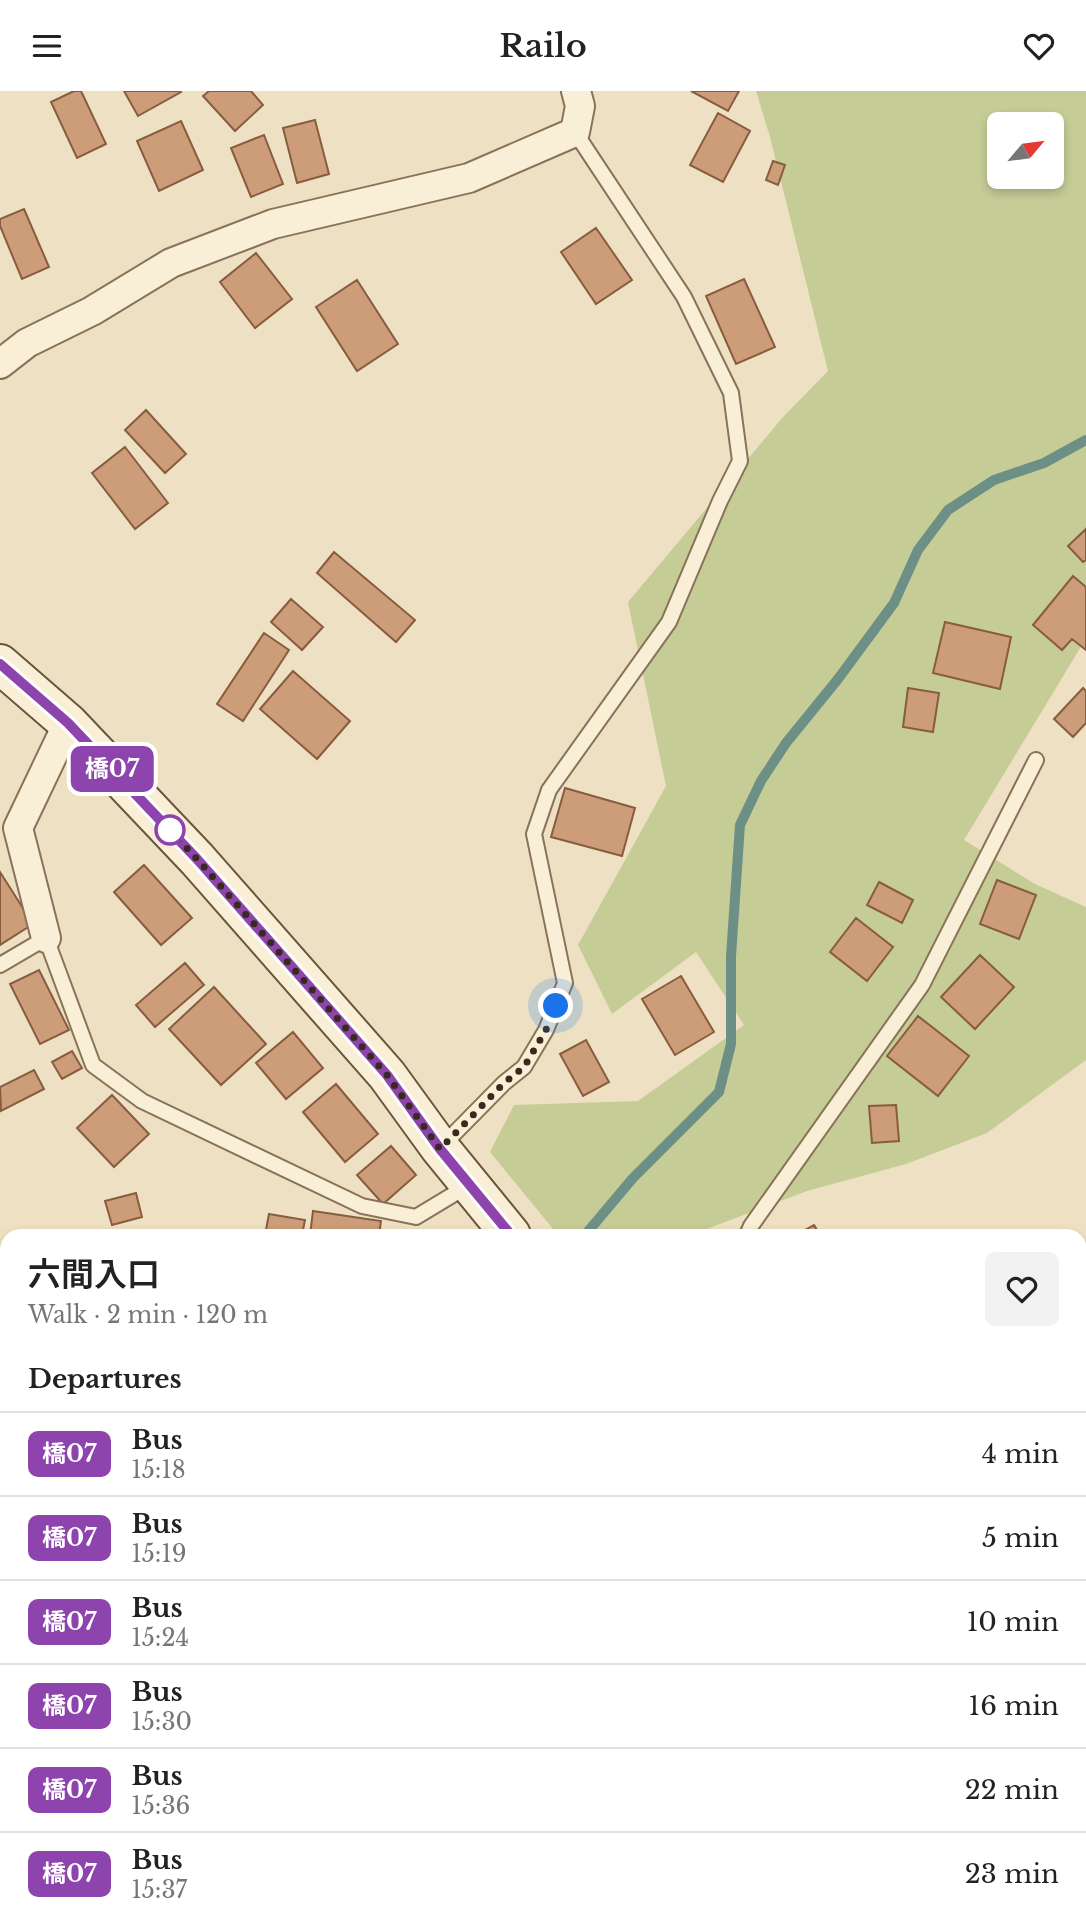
<!DOCTYPE html>
<meta charset="utf-8">
<style>
:root{--surface:#fff;--page:#f2f2f2;--text:#222;--muted:#767676;--line:#e0e0e0}
body{margin:0;font-family:"Libre Baskerville","Noto Sans JP",serif;background:var(--page);color:var(--text);height:100vh;display:flex;flex-direction:column;font-size:26px;white-space:nowrap}
*{box-sizing:border-box;margin:0}
p{font-size:23px;color:var(--muted)}
.icon{flex:none;width:38px;height:38px;fill:none;stroke:currentColor;stroke-width:2;stroke-linecap:round;stroke-linejoin:round}
.map{position:relative;flex:1;overflow:hidden}
.drawer{position:absolute;left:0px;top:1138px;width:1087px;height:702px;display:flex;flex-direction:column;background:var(--surface);border-radius:21px 21px 0 0;box-shadow:0 4px 10px #0003}
.drawer>*{flex:none}
.badge{padding:0 14px;border-radius:10px;font-size:24px;line-height:46px}
.needle{width:46px;rotate:61deg}
.buttons{position:absolute;left:987px;top:21px;display:grid;gap:14px}
.buttons a{display:grid;place-items:center;width:77px;height:77px;border-radius:10px;background:var(--surface);box-shadow:0 4px 10px #0003;font-size:35px}
.you{position:absolute;width:35px;height:35px;margin:-18px;border:5px solid #fff;border-radius:50%;background:#1a73e8;box-shadow:0 0 0 10px #1a73e833}
.map>.badge{position:absolute;translate:-50% -50%;box-shadow:0 0 0 4px #fff}
h2{padding:0 28px;font-size:26px;line-height:63px}
.round{display:grid;place-items:center;flex:none;width:74px;height:74px;border-radius:10px;background:var(--page)}
.summary{display:flex;align-items:center;justify-content:space-between;height:119px;padding:0 28px}
h1{font-size:33px;font-weight:600;line-height:52px}
ul{padding:0;list-style:none}
li{display:flex;align-items:center;gap:21px;height:84px;padding:0 28px;border-top:2px solid var(--line)}
li div{flex:1}
li b{display:block;font-size:26px}
li em{font-style:normal}
li .badge{min-width:77px;font-weight:700;text-align:center}
header{display:flex;justify-content:space-between;align-items:center;height:91px;padding:0 28px;background:var(--surface);font-size:32px;font-weight:600}
.map>svg:first-child{display:block}
.green{fill:#c6cc96;fill-rule:evenodd}
.lines{fill:none;stroke-linecap:round;stroke-linejoin:round}
.stream{stroke:#6c8f86;stroke-width:10}
.river{stroke:#a5c1b9;stroke-width:60}
.building{fill:#cd9c78;stroke:#885c3f;stroke-width:2}
.lane-casing{stroke:#887359;stroke-width:18}
.street-casing{stroke:#887359;stroke-width:32}
.secondary-casing{stroke:#6a543d;stroke-width:42}
.lane{stroke:#f9efd6;stroke-width:14}
.street{stroke:#f9efd6;stroke-width:28}
.secondary{stroke:#f9efd6;stroke-width:38}
.line-casing{stroke:#fff;stroke-width:16}
.line{stroke:#8e44ad;stroke-width:10}
.walk{stroke:#382b1e;stroke-width:7;stroke-dasharray:0 12.6}
.stop-dot{fill:#fff;stroke:#8e44ad;stroke-width:3.5}
</style>
<header><svg class="icon" aria-label="menu" viewBox="0 0 24 24"><path d="M4 6h16M4 12h16M4 18h16"/></svg>Railo<svg class="icon" aria-label="heart" viewBox="0 0 24 24"><path d="M12 20l-8-8c-3-5 5-10 8-4 3-6 11-1 8 4z"/></svg></header>
<div class="map">
<svg width="1086" height="1839" viewBox="0 0 1086 1839">
<rect width="100%" height="100%" fill="#eee1c3"/>
<path class="green" d="M756 0H1086V555L1082 554 964 749 1035 793 1086 816V969L987 1042 906 1073 807 1100 691 1144H558L490 1061 514 1014 638 1010 744 934 696 861 612 923 578 854 666 695 628 511 783 326 828 280 770 46ZM999 33H1052V86H999Z
M7 1460V1579L0 1580V1465Z
M453 1832H678L682 1839H456Z"/>
<g class="lines">
<path class="stream" d="M585 1144 633 1087 719 1001 731 953V865L740 734 761 690 786 652 838 588 894 512 918 459 948 419 994 389 1044 372 1086 349"/>
<path class="river" d="M0 1590H7
M439 1832 442 1839"/>
</g>
<path class="building" d="M74 0H81L106 53 77 67 51 11Z
M124 0H180L181 1 138 25Z
M209 0H251L263 14 235 40 203 5Z
M691 0H739L728 20Z
M718 22 750 40 723 91 690 74Z
M315 29 329 83 297 92 283 37Z
M181 30 203 79 159 100 137 50Z
M264 44 283 93 251 106 231 57Z
M773 70 785 74 778 94 766 89Z
M24 118 49 176 22 188 0 135V128Z
M596 137 632 189 596 213 561 161Z
M256 162 292 208 255 237 220 191Z
M744 188 775 256 736 273 706 205Z
M357 189 398 253 357 280 316 216Z
M146 319 186 363 165 382 125 339Z
M125 356 168 412 135 438 92 382Z
M1086 438V469L1083 471 1068 455Z
M334 461 415 529 396 551 317 482Z
M1073 485 1086 496V559L1072 548 1062 559 1033 534Z
M291 508 323 536 302 559 271 531Z
M945 531 1011 546 1000 598 933 582Z
M264 542 289 559 243 630 217 613Z
M293 580 350 630 317 668 260 618Z
M908 597 939 602 933 641 903 636Z
M1083 597 1086 600V632L1073 646 1054 628Z
M565 697 635 717 622 765 551 746Z
M144 774 192 827 161 854 114 801Z
M0 781 33 833 0 854Z
M997 789 1036 804 1019 848 980 833Z
M879 791 913 809 902 832 867 814Z
M856 827 893 856 867 890 830 861Z
M980 864 1014 896 975 938 941 906Z
M185 872 204 894 155 936 136 914Z
M39 879 69 939 40 953 10 893Z
M681 885 714 941 675 964 642 908Z
M214 896 266 953 221 994 169 938Z
M918 925 969 965 938 1005 887 965Z
M293 941 323 977 286 1008 256 972Z
M586 949 609 991 583 1005 560 963Z
M72 960 82 977 62 988 52 971Z
M34 979 44 998 1 1020 0 996Z
M336 993 378 1043 345 1071 303 1021Z
M112 1004 149 1043 114 1076 77 1037Z
M896 1014 899 1050 872 1052 869 1015Z
M391 1055 416 1084 383 1113 357 1084Z
M136 1102 142 1126 112 1134 105 1110Z
M313 1120 381 1130 379 1144H310Z
M269 1123 305 1129 302 1144H265Z
M814 1134 820 1144H796Z
M1086 1570V1642L1080 1646V1574Z
M0 1653H7V1689H0Z
M1086 1797V1839H1064L1060 1832H1080V1802Z
M145 1832H181L172 1839H151Z
M357 1832H395L400 1839H361Z
M808 1832H820L824 1839H797Z"/>
<g class="lines">
<defs>
<path id="lane" d="M0 874 46 847 93 974 142 1010 362 1115 416 1126 469 1094
M441 1056 504 992 524 976 546 939 565 892 534 743 549 699 669 531 720 410 740 370 731 302 684 206 575 41
M747 1144 751 1135 922 894 1036 669"/>
<path id="street" d="M0 273 27 252 92 220 171 172 273 133 469 87 575 41 580 15 576 0
M46 847 18 737 68 632
M1080 1414 1086 1406"/>
<path id="secondary" d="M0 573 68 632 197 768 387 984 440 1057 511 1144
M965 1832 969 1839"/>
</defs>
<use href="#lane" class="lane-casing"/>
<use href="#street" class="street-casing"/>
<use href="#secondary" class="secondary-casing"/>
<use href="#lane" class="lane"/>
<use href="#street" class="street"/>
<use href="#secondary" class="secondary"/>
</g>
<g class="lines">
<defs>
<path id="line" d="M0 573 68 632 197 768 387 984 440 1058 511 1144"/>
</defs>
<use href="#line" class="line-casing"/>
<use href="#line" class="line"/>
<path class="walk" d="M170 739 197 768 387 984 440 1058 504 992 524 976 546 939 556 915"/>
</g>
<circle class="stop-dot" cx="170" cy="739" r="14"/>
</svg>
<div class="buttons">
<a><svg class="needle" viewBox="-14 -14 28 28"><path d="M0-13l5 13h-10z" fill="#e53935"/><path d="M0 13l5-13h-10z" fill="#767676"/></svg></a>
</div>
<div class="you" style="left:556px;top:915px"></div>
<b class="badge" style="left:112px;top:678px;background:#8e44ad;color:#fff">橋07</b>
<section class="drawer">
<div class="summary"><div><h1>六間入口</h1><p>Walk · 2 min · 120 m</p></div><a class="round"><svg class="icon" aria-label="heart" viewBox="0 0 24 24"><path d="M12 20l-8-8c-3-5 5-10 8-4 3-6 11-1 8 4z"/></svg></a></div>
<h2>Departures</h2>
<ul>
<li><span class="badge" style="background:#8e44ad;color:#fff">橋07</span><div><b>Bus</b><p>15:18</p></div><em>4 min</em></li>
<li><span class="badge" style="background:#8e44ad;color:#fff">橋07</span><div><b>Bus</b><p>15:19</p></div><em>5 min</em></li>
<li><span class="badge" style="background:#8e44ad;color:#fff">橋07</span><div><b>Bus</b><p>15:24</p></div><em>10 min</em></li>
<li><span class="badge" style="background:#8e44ad;color:#fff">橋07</span><div><b>Bus</b><p>15:30</p></div><em>16 min</em></li>
<li><span class="badge" style="background:#8e44ad;color:#fff">橋07</span><div><b>Bus</b><p>15:36</p></div><em>22 min</em></li>
<li><span class="badge" style="background:#8e44ad;color:#fff">橋07</span><div><b>Bus</b><p>15:37</p></div><em>23 min</em></li>
</ul>
</section>
</div>
